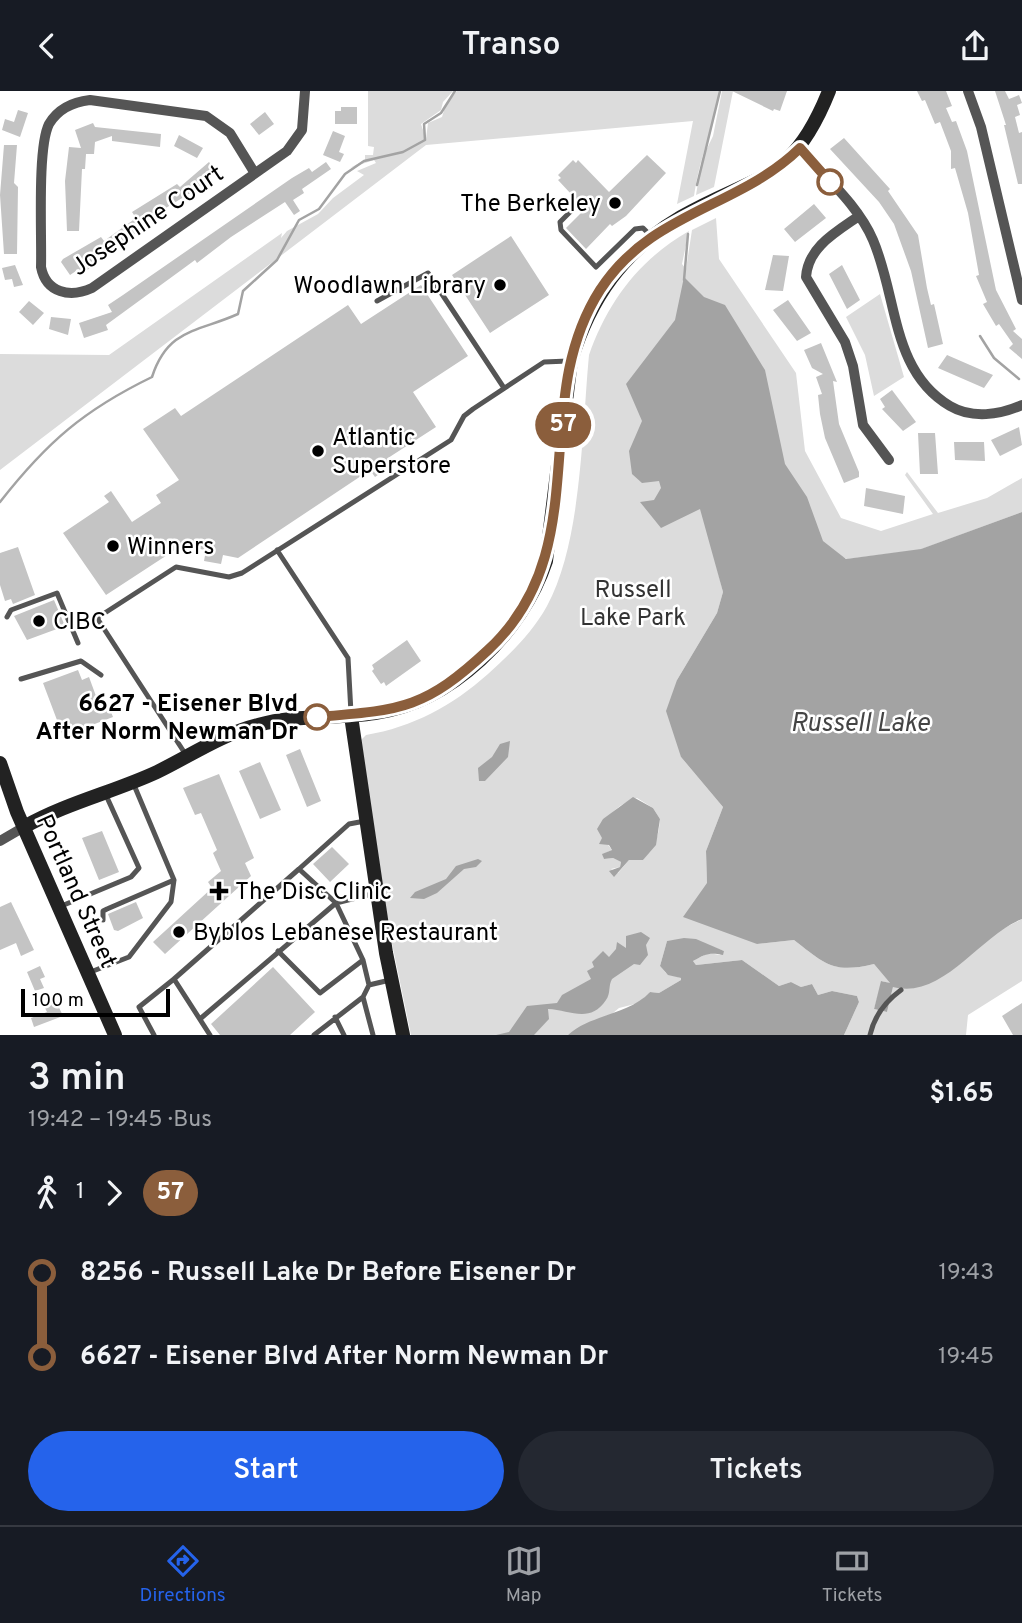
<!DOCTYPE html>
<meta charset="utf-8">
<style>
:root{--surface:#171b24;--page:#242831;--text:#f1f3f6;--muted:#9ea1a6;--line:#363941;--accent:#2563eb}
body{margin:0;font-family:Overpass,sans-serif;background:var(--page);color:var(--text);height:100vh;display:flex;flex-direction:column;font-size:26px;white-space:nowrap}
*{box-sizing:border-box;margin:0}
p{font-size:23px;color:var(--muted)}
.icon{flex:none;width:38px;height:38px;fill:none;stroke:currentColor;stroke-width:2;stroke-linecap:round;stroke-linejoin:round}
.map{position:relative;height:944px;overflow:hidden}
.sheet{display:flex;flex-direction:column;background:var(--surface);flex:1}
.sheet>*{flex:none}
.badge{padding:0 14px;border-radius:23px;font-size:24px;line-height:46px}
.scale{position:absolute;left:21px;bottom:18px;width:149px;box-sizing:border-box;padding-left:7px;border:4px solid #000;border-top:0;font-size:19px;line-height:24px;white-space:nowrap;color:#000;-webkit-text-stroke:5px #fff;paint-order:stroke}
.map>.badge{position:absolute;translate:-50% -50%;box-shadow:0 0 0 4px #fff}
.legs{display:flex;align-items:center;gap:10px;height:77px;padding:0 28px;font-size:23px}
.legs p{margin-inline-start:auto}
.headline{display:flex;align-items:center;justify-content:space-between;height:119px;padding:0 28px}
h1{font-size:38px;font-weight:600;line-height:52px}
.button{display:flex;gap:14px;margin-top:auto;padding:14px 28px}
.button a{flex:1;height:80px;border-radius:42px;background:var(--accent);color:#fff;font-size:28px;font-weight:600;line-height:80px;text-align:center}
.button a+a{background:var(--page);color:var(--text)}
ul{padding:0 28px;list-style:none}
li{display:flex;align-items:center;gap:24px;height:84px;font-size:26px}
li i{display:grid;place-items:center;width:10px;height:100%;margin:0 9px;background:currentColor}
li i::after{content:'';width:18px;height:18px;margin:-9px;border:5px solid;border-radius:50%;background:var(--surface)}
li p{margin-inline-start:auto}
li:first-child i{background:linear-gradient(#0000 50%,currentColor 0)}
li:last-child i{background:linear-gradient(currentColor 50%,#0000 0)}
header{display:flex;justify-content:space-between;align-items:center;height:91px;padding:0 28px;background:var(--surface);font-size:32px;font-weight:600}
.tab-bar{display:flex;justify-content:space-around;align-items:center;height:98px;border-top:2px solid var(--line);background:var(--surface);font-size:19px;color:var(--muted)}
.tab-bar a{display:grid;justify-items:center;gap:4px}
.tab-bar .selected{color:var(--accent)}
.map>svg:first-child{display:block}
.green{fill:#dcdcdc;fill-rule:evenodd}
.water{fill:#a3a3a3}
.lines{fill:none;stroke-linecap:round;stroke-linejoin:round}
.stream{stroke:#a3a3a3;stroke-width:2.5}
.building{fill:#c4c4c4}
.lane{stroke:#555;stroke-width:5}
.street{stroke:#555;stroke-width:10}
.secondary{stroke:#222;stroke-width:14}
.line-1-casing{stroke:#fff;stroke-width:16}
.line-1{stroke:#8b5e3c;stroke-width:10}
.stop-1-dot{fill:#fff;stroke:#8b5e3c;stroke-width:3.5}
.poi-dot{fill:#000;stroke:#fff;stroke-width:2.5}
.labels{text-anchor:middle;stroke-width:5;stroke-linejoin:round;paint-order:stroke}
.poi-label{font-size:24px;fill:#000;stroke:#fff;text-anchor:start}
.street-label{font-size:24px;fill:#000;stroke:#fff}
.park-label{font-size:24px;fill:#333;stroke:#fff}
.stop-label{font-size:24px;font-weight:bold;fill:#000;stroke:#fff;text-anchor:end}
.water-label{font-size:26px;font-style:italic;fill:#444;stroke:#fff}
</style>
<header><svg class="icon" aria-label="back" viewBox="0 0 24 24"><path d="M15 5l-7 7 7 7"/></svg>Transo<svg class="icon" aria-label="share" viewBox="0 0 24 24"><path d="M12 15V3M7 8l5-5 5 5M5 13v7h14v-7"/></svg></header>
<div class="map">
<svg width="1022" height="944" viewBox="0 0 1022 944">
<rect width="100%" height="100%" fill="#fff"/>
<path class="green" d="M368 0H453L443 11 441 19 421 33 426 48 428 32 442 26 446 13 457 0H719C714 36 699 67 694 105L677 113 693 30 426 54 0 379V263L109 264 282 142 281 147 287 140 318 123 333 107 364 84 357 80 376 72 374 69 350 77 365 69V64H373L374 56 368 55Z
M722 0H733L714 96 696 104 702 68 713 45Z
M716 127 719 168 796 282 805 360 841 427 881 440 933 423 905 384 907 381 938 422 987 407 1022 387V421L919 459 847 468 698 402 723 501 717 522 677 589 681 666 723 716 706 760 707 792 757 853 794 849C825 873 833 883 874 873L891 893 882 890 874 918 887 921 893 896 1022 828V890L968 924 966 944H844L859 911 857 905 832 900 818 904 812 893 801 896 791 891 779 895 742 869 696 874 693 870 708 862 720 864 724 860 692 848 667 850 660 875 666 882 681 887V889L659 902 650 901 639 912 619 917 607 927 568 944H411L389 838 361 649 366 644C413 636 452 615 488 583 510 563 532 542 547 515 582 451 582 338 589 264 608 210 640 168 689 140L682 173 686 178 692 139ZM637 707 653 717 660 728C658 753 654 750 643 769H629L618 782 611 778 620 776 621 771 613 767 604 768 603 763 612 759 600 743C608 724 616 714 637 707Z
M880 203 904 286 874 305 865 264 846 226Z"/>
<path class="water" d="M684 186 704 206 725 214 765 279 785 373 807 406 823 450 846 468 921 458 1022 421V828C980 844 943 909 893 896L887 921 874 918 881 890 890 892 874 873C833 883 825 873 794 849L757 853 683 826 707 792 706 760 723 716 681 666 666 620 677 589 717 522 723 501 700 418 661 437 640 411 654 409 661 397 659 390 642 392 632 383 629 360 642 330 626 293 675 229Z
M510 650 508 666 485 690H479L478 677 492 666 500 653Z
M633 706 653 717 660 728 656 754 643 769H629L614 786 609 780 620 776 621 771 613 767 604 768 602 763 612 759 609 754 599 753 602 747 597 738 603 728Z
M478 768 482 770 476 776 464 778 437 802 424 808 410 807 415 801 446 788 456 775Z
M641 841 650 847 646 854 648 864 640 874 634 873 612 888C608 895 611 902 606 909 590 933 570 919 548 918L549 928 534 944H496L509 941 527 915 557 912 562 904 591 888 587 880 594 876 592 871 603 860 609 866 616 858 617 851 626 857V845Z
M684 847 696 848 724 860 723 864C710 861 705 863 693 870L696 874 742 869 779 895 791 891 801 896 812 893 818 904 832 900 857 905 859 911 844 944H568C591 923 629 924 650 901L659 902 681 889V887L668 884 660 875 667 850Z"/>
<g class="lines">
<path class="stream" d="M697 94 720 0
M684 189 688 143
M980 245 994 267 1019 288
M0 411C47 351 84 319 152 286 168 237 198 241 238 223L243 200 277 169 299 129 319 118 345 83 364 70 403 61 425 49 424 33 441 22 455 0"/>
</g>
<path class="building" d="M732 0H787L780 20 774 18 773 20Z
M917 0H946L952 15 946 17 952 31 956 30 967 60 996 199 1016 238 1013 240 1022 248V268L1009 257 1013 253 999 233 996 235 983 213 987 211 976 185 979 184 968 122 955 77 951 78V60L940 31 935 33 925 9 922 10Z
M995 0H1005L1009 8 1019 4 1022 12 1017 14 1020 24 1015 26 1019 42 1022 41V93H1018L1004 34H1006Z
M341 16H357V33H335V20H341Z
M18 19 28 22 20 46 2 39 5 28 14 31Z
M265 21 274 33 259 44 250 33Z
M93 32 95 36 161 43 160 56 112 50V45L95 51 94 63H86L85 78H82L79 140H67L65 90 69 56 81 57 75 39Z
M333 40 345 45 339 61 344 63 340 71 323 64Z
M179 44 203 57 197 67 174 55Z
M844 47 890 98 888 100 918 144 927 197 931 214 934 213 943 253 928 257 911 180 894 133 879 111 830 58Z
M4 54H17L14 92 18 96 17 163H4L0 104Z
M647 64 666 82 626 125 612 135 610 133 586 158 566 137 585 118 558 89 561 87 558 84 573 69 576 72 578 69 609 101Z
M209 71 217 81 197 98 151 126 138 137 140 140 88 173 90 177 82 183 79 178 70 184 61 171 63 168 101 146 104 150 136 127 132 121 177 93 180 96Z
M326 71 331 78 302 98 304 102 293 109 300 120 294 124 285 111 231 146 197 172 195 169 180 180 106 234 108 239 84 247 79 232 112 221 108 214 123 204 292 87 309 77 312 81Z
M814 113 826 127 795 151 784 138Z
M511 145 549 204 490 242 452 184Z
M773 164 789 165 783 200 765 199Z
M15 174 23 194 14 196 12 188 5 189 2 177Z
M842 174 860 209 847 218 829 183Z
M421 194 468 265 413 301 436 336 388 367 392 374 375 386 370 379 238 467 223 464 221 473 204 470 206 459 181 455 106 504 63 442 109 411 104 405 111 400 132 431 161 412 156 404 179 389 143 338 175 317 181 325 348 214 361 233Z
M788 209 811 242 797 250 773 219Z
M29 210 44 222 33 234 19 221Z
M51 226 71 228 68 244 49 238Z
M821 252 837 291 833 290 839 333 859 381V386L844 392 825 347 820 323 818 304 822 303 816 286 823 283 812 277 804 259Z
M947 264 993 284 984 297 938 277Z
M892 299 916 331 903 340 882 318 885 316 880 308Z
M1019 336 1022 354 1000 365 991 349Z
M918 342H935L938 383H920Z
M954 351H984L985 370 955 369Z
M866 397 905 405 903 423 864 415Z
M18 456 35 504 13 513 11 508 5 510 0 494V462Z
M54 509 65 535 27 549 14 525Z
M407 549 421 570 386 595 384 591 381 593 372 580 374 578 372 574Z
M78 579 82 589 89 586 100 616 108 613 113 626 63 645 43 592Z
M300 658 321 710 307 716 286 664Z
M260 671 281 719 260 728 239 680Z
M219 683 254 767 245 772 251 785 165 863 153 851 212 797 208 791 221 780 213 762 217 759 201 722 195 724 183 697Z
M102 740 119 781 99 789 82 747Z
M332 756 349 773 330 791 313 773Z
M11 811 34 859 21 865 16 852 0 859V816Z
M136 811 143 827 118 840 114 839 108 823Z
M40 875 45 886 40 888 44 897 35 900 27 881Z
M273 876 315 921 290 944H220L211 933Z
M55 908 63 925 34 936 31 927 47 921 43 913Z
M1022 912V944H1013L1002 925Z"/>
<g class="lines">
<path class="lane" d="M575 116 560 131 561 139 596 176 635 138 643 137 652 146
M377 210 428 182 504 297
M277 459 348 567 351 622
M7 526 11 519 57 502 78 552
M21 588 81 570 101 584
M186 664 97 527 176 476 229 486 242 482 451 349 464 325 473 318 544 271 568 270
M299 778 349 733 365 730
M59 816 131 786 139 777 105 702
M103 829V820L107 818 174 789
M363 869 369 894
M88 882 129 866 171 811 174 789 134 694
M174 888 299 778 336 812 363 869 320 902 278 860
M335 926 344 944
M200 928 336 812 376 802
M154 944 139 916 174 888 210 944
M314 944 363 906
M373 944 363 906 369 894 390 889
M870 944C874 926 886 910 901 899"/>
<path class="street" d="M968 0 981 36 1022 209
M800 57C825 86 858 114 873 149 898 207 891 280 950 315 972 328 1000 324 1022 314
M254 81 230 42 206 25 90 9C72 11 58 18 49 33 37 57 42 145 41 176 46 202 70 207 92 197L287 60 302 39 305 0
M859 125C836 141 808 156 806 186L845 251 853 275 863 334 889 369
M0 750 24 736"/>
<path class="secondary" d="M351 625 386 862 403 944
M0 672 17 721 115 944
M24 736C66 712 114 701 157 681 190 665 222 643 258 634 297 623 336 628 375 622 452 611 522 542 546 470L571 270C590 207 623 160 681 126 758 82 792 93 829 0"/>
</g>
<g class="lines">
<defs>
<path id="line-1" d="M317 626C400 619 424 619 488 559 598 457 527 313 600 199 651 120 739 117 800 57L830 91"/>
</defs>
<use href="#line-1" class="line-1-casing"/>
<use href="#line-1" class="line-1"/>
</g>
<g class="stop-1-dot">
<circle cx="830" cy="91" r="12"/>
<circle cx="317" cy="626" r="12"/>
</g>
<g class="poi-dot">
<circle cx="615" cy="112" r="7"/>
<circle cx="500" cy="194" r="7"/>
<circle cx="318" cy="360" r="7"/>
<circle cx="113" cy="455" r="7"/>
<circle cx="39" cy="530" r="7"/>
<path d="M215.5 789.5h7v7h7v7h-7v7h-7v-7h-7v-7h7z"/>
<circle cx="179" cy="841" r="7"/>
</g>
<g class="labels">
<g class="poi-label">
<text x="601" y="120" text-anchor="end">The Berkeley</text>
<text x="486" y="202" text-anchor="end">Woodlawn Library</text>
<text x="332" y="354">Atlantic<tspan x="332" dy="28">Superstore</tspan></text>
<text x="127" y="463">Winners</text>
<text x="53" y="538">CIBC</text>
<text x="235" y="808">The Disc Clinic</text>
<text x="193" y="849">Byblos Lebanese Restaurant</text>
</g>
<g class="street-label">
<text transform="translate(147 129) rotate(-34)" y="8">Josephine Court</text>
<text transform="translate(77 800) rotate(66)" y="8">Portland Street</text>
</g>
<g class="park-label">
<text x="633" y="506">Russell<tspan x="633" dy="28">Lake Park</tspan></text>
</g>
<g class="stop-label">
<text x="298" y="620">6627 - Eisener Blvd<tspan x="298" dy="28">After Norm Newman Dr</tspan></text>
</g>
<g class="water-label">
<text x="860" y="640">Russell Lake</text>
</g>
</g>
</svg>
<div class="scale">100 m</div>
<b class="badge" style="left:563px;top:334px;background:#8b5e3c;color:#fff">57</b>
</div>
<section class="sheet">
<div class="headline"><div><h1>3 min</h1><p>19:42 – 19:45 · Bus</p></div><b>$1.65</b></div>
<div class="legs"><svg class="icon" aria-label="walk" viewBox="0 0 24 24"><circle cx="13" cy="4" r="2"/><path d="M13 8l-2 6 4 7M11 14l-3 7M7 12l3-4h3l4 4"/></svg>1<svg class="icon" aria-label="forward" viewBox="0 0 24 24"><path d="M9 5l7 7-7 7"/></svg><b class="badge" style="background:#8b5e3c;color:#fff">57</b></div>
<ul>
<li><i style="color:#8b5e3c"></i><b>8256 - Russell Lake Dr Before Eisener Dr</b><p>19:43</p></li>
<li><i style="color:#8b5e3c"></i><b>6627 - Eisener Blvd After Norm Newman Dr</b><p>19:45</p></li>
</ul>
<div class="button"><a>Start</a><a>Tickets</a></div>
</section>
<nav class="tab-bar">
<a class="selected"><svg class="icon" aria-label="directions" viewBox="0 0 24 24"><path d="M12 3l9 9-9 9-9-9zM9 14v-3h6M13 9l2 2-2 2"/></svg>Directions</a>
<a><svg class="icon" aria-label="map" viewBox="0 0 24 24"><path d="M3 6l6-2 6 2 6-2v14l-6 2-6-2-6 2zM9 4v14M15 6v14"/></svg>Map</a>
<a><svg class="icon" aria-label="tickets" viewBox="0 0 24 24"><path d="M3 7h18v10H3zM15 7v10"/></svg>Tickets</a>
</nav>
